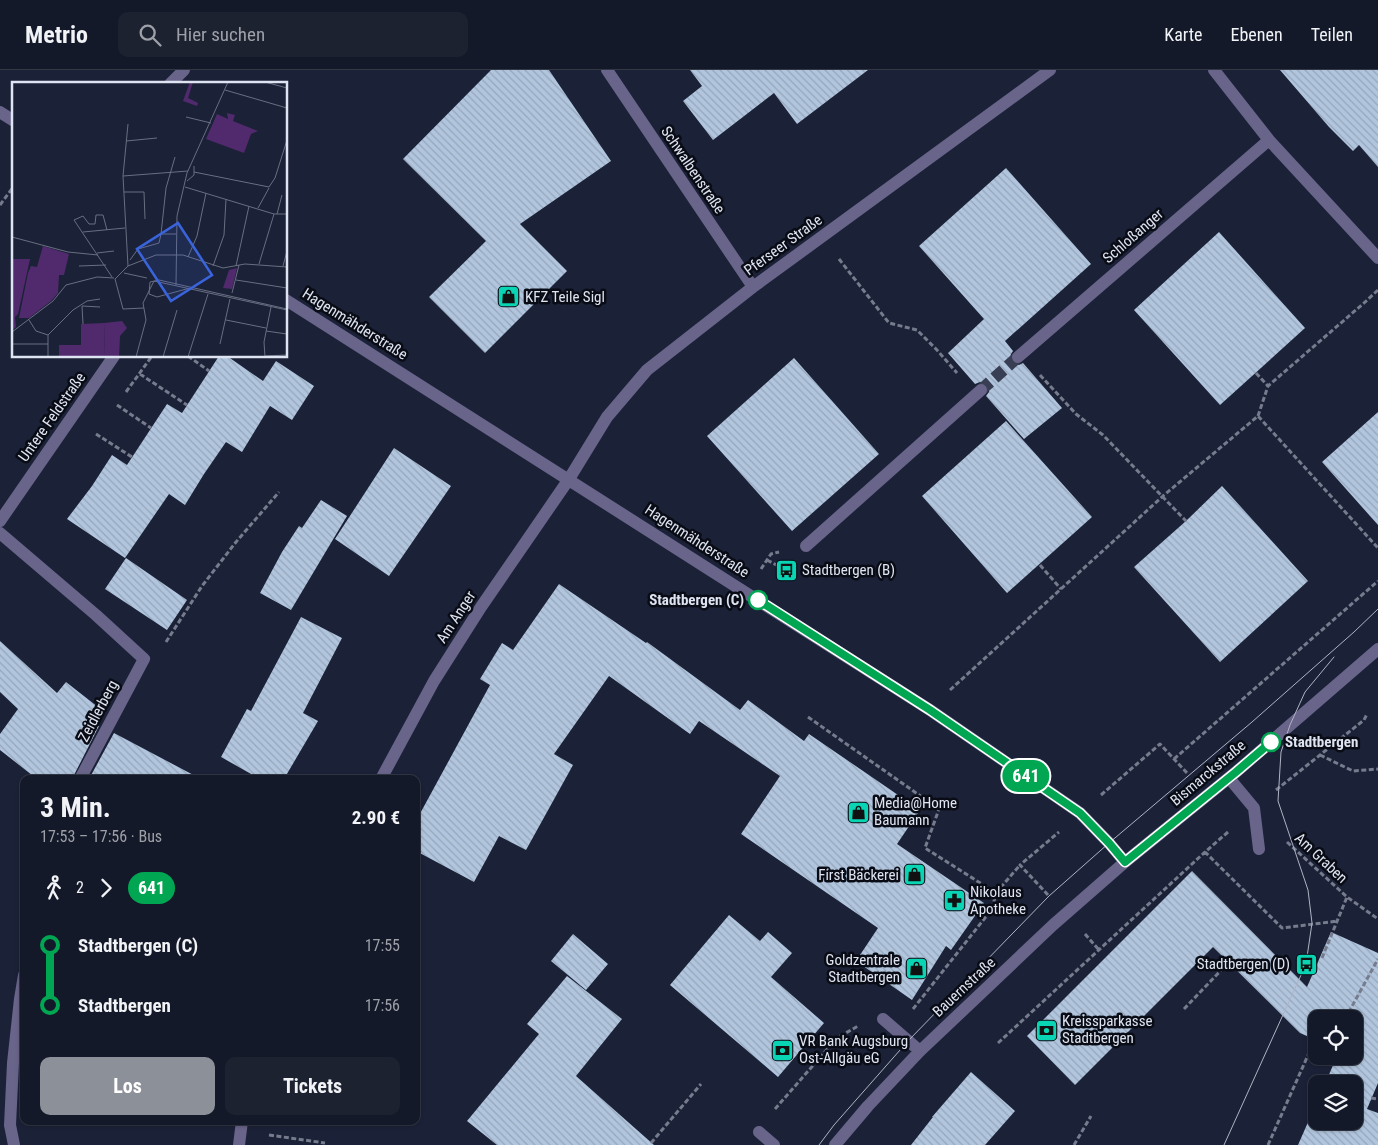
<!DOCTYPE html>
<html lang="de">
<meta charset="utf-8">
<style>
:root{--surface:#141929;--page:#1d2231;--text:#f1f3f6;--muted:#9da0a8;--line:#333846;--accent:#8c9099}
body{margin:0;font-family:"Roboto Condensed",sans-serif;background:var(--page);color:var(--text);height:100vh;display:flex;flex-direction:column;font-size:19px;white-space:nowrap}
*{box-sizing:border-box;margin:0}
p{font-size:16px;color:var(--muted)}
.icon{flex:none;width:28px;height:28px;fill:none;stroke:currentColor;stroke-width:2;stroke-linecap:round;stroke-linejoin:round}
.map{position:relative;flex:1;overflow:hidden}
.sheet{position:absolute;left:20px;top:705px;width:400px;height:350px;display:flex;flex-direction:column;background:var(--surface);border-radius:10px;box-shadow:0 1px 4px #0004,0 0 0 1px var(--line)}
.sheet>*{flex:none}
.badge{padding:0 10px;border-radius:16px;font-size:18px;line-height:32px}
.fabs{position:absolute;left:1308px;top:940px;display:grid;gap:10px}
.fabs a{display:grid;place-items:center;width:55px;height:55px;border-radius:10px;background:var(--surface);box-shadow:0 1px 4px #0004,0 0 0 1px var(--line);font-size:25px}
.map>.badge{position:absolute;translate:-50% -50%;box-shadow:0 0 0 2px #fff}
.legs{display:flex;align-items:center;gap:8px;height:55px;padding:0 20px;font-size:16px}
.legs p{margin-inline-start:auto}
.head{display:flex;align-items:center;justify-content:space-between;height:85px;padding:0 20px}
h1{font-size:28px;font-weight:700;line-height:38px}
.action{display:flex;gap:10px;margin-top:auto;padding:10px 20px}
.action a{flex:1;height:58px;border-radius:10px;background:var(--accent);color:#fff;font-size:20px;font-weight:700;line-height:58px;text-align:center}
.action a+a{background:var(--page);color:var(--text)}
ul{padding:0 20px;list-style:none}
li{display:flex;align-items:center;gap:18px;height:60px;font-size:19px}
li i{display:grid;place-items:center;width:8px;height:100%;margin:0 6px;background:currentColor}
li i::after{content:'';width:12px;height:12px;margin:-6px;border:4px solid;border-radius:50%;background:var(--surface)}
li p{margin-inline-start:auto}
li:first-child i{background:linear-gradient(#0000 50%,currentColor 0)}
li:last-child i{background:linear-gradient(currentColor 50%,#0000 0)}
header{display:flex;align-items:center;gap:30px;box-sizing:border-box;height:70px;padding:0 25px;background:var(--surface);border-bottom:1px solid var(--line)}
header strong{font-size:24px}
nav{display:flex;gap:28px;margin-inline-start:auto;font-size:18px}
.search{width:350px;height:45px;background:var(--page);display:flex;align-items:center;gap:12px;box-sizing:border-box;padding:0 18px;border-radius:10px;color:var(--muted);font-size:19px}
.map>svg:first-child{display:block}
.building{fill:url(#building-back-hatch)}
.lines{fill:none;stroke-linecap:round;stroke-linejoin:round}
.minor-tunnel{stroke:#383e53;stroke-width:12;stroke-dasharray:12 6;stroke-linecap:butt}
.path{stroke:#767b8d;stroke-width:3;stroke-dasharray:5 2.5;stroke-linecap:butt}
.minor{stroke:#696489;stroke-width:12}
.tram{stroke:#afb4c4;stroke-width:1}
.line-1-casing{stroke:#fff;stroke-width:11}
.line-1{stroke:#00a651;stroke-width:8}
.stop-1-dot{fill:#fff;stroke:#00a651;stroke-width:2.5}
.labels{text-anchor:middle;stroke-width:5;stroke-linejoin:round;paint-order:stroke}
.street-label{font-size:15px;fill:#dfe4f2;stroke:#090c15}
.poi-label{font-size:15px;fill:#dfe4f2;stroke:#090c15;text-anchor:start}
.stop-label{font-size:15px;font-weight:bold;fill:#dfe4f2;stroke:#090c15;text-anchor:end}
.inset-road{fill:none;stroke:#696f82;stroke-width:1}
.view{fill:#3a64dc;fill-opacity:0.15;stroke:#3a64dc;stroke-width:2.5}
.inset-edge{fill:none;stroke:#dfe4f2;stroke-width:2.5}
</style>
<header>
<strong>Metrio</strong>
<div class="search"><svg class="icon" aria-label="search" viewBox="0 0 24 24"><circle cx="10" cy="10" r="6"/><path d="M15 15l6 6"/></svg>Hier suchen</div>
<nav><a>Karte</a><a>Ebenen</a><a>Teilen</a></nav>
</header>
<div class="map">
<svg width="1378" height="1075" viewBox="0 0 1378 1075">
<defs>
<pattern id="building-back-hatch" width="6" height="6" patternUnits="userSpaceOnUse" patternTransform="scale(1.25)"><rect width="6" height="6" fill="#b1c6de"/><path d="M-1 5l2 2M0 0l6 6M5-1l2 2" fill="none" stroke="#96a6b9"/></pattern>
</defs>
<rect width="100%" height="100%" fill="#1b2137"/>
<path class="building" d="M491 0H549L611 91 520 154 567 201 485 283 429 227 486 171 403 89Z
M690 0H868L797 54 774 23 713 70 683 31 702 16Z
M1280 0H1378V97L1359 75 1353 81 1329 57Z
M1006 98 1091 194 1005 271 1013 281 1011 284 1010 288 1012 293 1019 295 1023 293 1062 338 1024 369 986 326 989 322V318L987 314 980 312 975 314 948 283 984 249 919 176Z
M1219 162 1305 258 1220 335 1134 240Z
M219 286H227L263 311 276 291 314 316 292 350 270 336 242 382 226 372 204 404 185 435 169 424 125 488 67 449 92 416 112 385 127 395 167 334 182 343Z
M794 288 879 384 792 461 707 366Z
M1378 342V455L1322 392Z
M1006 351 1092 447 1007 523 922 426Z
M394 378 451 416 389 506 335 469Z
M1222 416 1308 511 1220 592 1134 497 1186 451Z
M321 430 347 446 291 540 260 523 282 482 299 456 302 458Z
M126 488 187 530 167 560 105 519Z
M559 514 646 573 647 572 740 640 748 630 804 671 809 664 920 740 897 774 984 833 951 880 946 876 912 930 856 891 878 858 741 764 780 706 699 651 690 664 609 606 554 684 573 695 526 780 499 766 474 812 416 781V751L490 615 480 609 502 573 513 580Z
M301 547 342 568 303 643 318 651 284 709H260L221 687 247 639 251 641Z
M0 571 57 623 66 612 103 641 94 653 99 656 72 709H37L0 680V664L18 639 0 622Z
M114 663 201 709H89Z
M1192 801 1307 917 1331 862 1378 883V1013L1367 1039 1378 1043V1075H1298L1316 1034V1051H1354V1014H1325L1337 986H1354V949H1316V970L1300 963 1213 877 1075 1015 1027 966Z
M729 845 760 871 768 862 792 883 771 907 824 953 778 1007 670 915Z
M573 864 608 894 586 920 551 891Z
M567 906 622 949 576 1006 654 1075H497L467 1051 539 964 527 954Z
M971 1002 1015 1041 985 1075H911L933 1047H932Z"/>
<g class="lines">
<path class="minor-tunnel" d="M981 320 1018 287"/>
<path class="path" d="M0 135 14 116
M839 189 889 253 917 260 937 280 957 303
M188 286 209 301
M1256 303 1268 316
M140 304 187 335
M1040 305 1076 344 1103 365 1186 451
M126 322 152 286
M117 335 151 358
M1258 346 1268 316 1364 233 1378 220
M96 364 132 387
M767 490 786 500
M1040 495 1061 519
M761 499 771 484 779 482
M166 572 202 516 236 472 279 422
M950 620 1163 426 1258 346 1378 478
M808 647 939 739 925 778 996 823 1020 795
M1320 685 1353 701 1378 699
M1174 689 1378 511
M1276 720 1364 650 1367 644
M1101 725 1160 674 1188 704
M1228 762 1205 782 1282 858 1338 851
M1287 772 1347 827 1378 849
M1048 825 1020 795 1059 762
M1085 864 1099 880
M1322 888 1347 827
M913 939 992 839 996 823
M1184 939 1228 893
M1345 949 1378 889
M998 973 1205 782
M1371 1028 1378 1029
M775 1039 837 968 858 956
M269 1065 325 1073
M651 1073 701 1014
M1074 1075 1091 1046
M1268 1075 1313 974 1316 972"/>
<path class="minor" d="M607 0 753 217
M170 14 184 0
M0 42 14 51
M1269 70 1378 188
M286 230 930 640 1080 743 1109 773 1125 792
M1018 287 1269 70 1214 0
M0 451 114 286
M0 463 96 545 144 589 80 709
M806 476 981 320
M1229 708 1254 738 1259 779
M381 709 434 611 481 537 569 409 607 347 647 300 753 217 1050 0
M883 949 920 981
M759 1062 774 1075
M14 1075 10 1055 13 993 20 929 24 905
M239 1075 242 1051
M835 1075 868 1036 920 981 1053 855 1125 792 1236 702 1378 579"/>
<path class="tram" d="M819 1075 834 1055 908 971 1049 826 1109 773 1252 652 1354 562 1378 539
M1224 1075 1306 894 1312 853 1308 820 1278 731 1281 682 1290 655 1305 622 1334 587"/>
</g>
<g class="lines">
<defs>
<path id="line-1" d="M758 530 930 640 1080 743 1109 773 1125 792 1236 702 1271 672"/>
</defs>
<use href="#line-1" class="line-1-casing"/>
<use href="#line-1" class="line-1"/>
</g>
<defs>
<symbol id="shop-square" viewBox="-11 -11 22 22"><rect x="-9" y="-9" width="18" height="18" rx="4" fill="#09d5b5" stroke="#090c15"/><path d="M-5-2.5h2.3a2.7 3.5 0 0 1 5.4 0H5L5.5 6h-11ZM-1.5-2.5h3a1.5 2.3 0 0 0-3 0Z" fill="#111"/></symbol>
<symbol id="bus-square" viewBox="-11 -11 22 22"><rect x="-9" y="-9" width="18" height="18" rx="4" fill="#09d5b5" stroke="#090c15"/><path d="M-5-6H5V4H4V6H2V4H-2V6H-4V4H-5ZM-3.5-4V0h7V-4ZM-3.5 1.2v1.5H-2V1.2ZM2 1.2v1.5H3.5V1.2Z" fill="#111"/></symbol>
<symbol id="pharmacy-square" viewBox="-11 -11 22 22"><rect x="-9" y="-9" width="18" height="18" rx="4" fill="#09d5b5" stroke="#090c15"/><path d="M-2-6h4v4h4v4h-4v4h-4v-4h-4v-4h4Z" fill="#111"/></symbol>
<symbol id="bank-square" viewBox="-11 -11 22 22"><rect x="-9" y="-9" width="18" height="18" rx="4" fill="#09d5b5" stroke="#090c15"/><path d="M-6-4H6V4H-6ZM0-2.3a2.3 2.3 0 1 0 0 4.6a2.3 2.3 0 1 0 0-4.6Z" fill="#111"/></symbol>
</defs>
<g fill-rule="evenodd">
<use href="#shop-square" x="496" y="214" width="25" height="25"/>
<use href="#bus-square" x="774" y="488" width="25" height="25"/>
<use href="#shop-square" x="846" y="730" width="25" height="25"/>
<use href="#shop-square" x="902" y="792" width="25" height="25"/>
<use href="#pharmacy-square" x="942" y="818" width="25" height="25"/>
<use href="#bus-square" x="1294" y="882" width="25" height="25"/>
<use href="#shop-square" x="904" y="886" width="25" height="25"/>
<use href="#bank-square" x="1034" y="948" width="25" height="25"/>
<use href="#bank-square" x="770" y="968" width="25" height="25"/>
</g>
<g class="stop-1-dot">
<circle cx="758" cy="530" r="9"/>
<circle cx="1271" cy="672" r="9"/>
</g>
<g class="labels">
<g class="street-label">
<text transform="translate(693 100) rotate(56)" y="5">Schwalbenstraße</text>
<text transform="translate(1133 166) rotate(-41)" y="5">Schloßanger</text>
<text transform="translate(783 175) rotate(-36)" y="5">Pferseer Straße</text>
<text transform="translate(355 254) rotate(32)" y="5">Hagenmähderstraße</text>
<text transform="translate(52 347) rotate(-55)" y="5">Untere Feldstraße</text>
<text transform="translate(697 471) rotate(33)" y="5">Hagenmähderstraße</text>
<text transform="translate(456 547) rotate(-57)" y="5">Am Anger</text>
<text transform="translate(98 641) rotate(-62)" y="5">Zeidlerberg</text>
<text transform="translate(1208 703) rotate(-40)" y="5">Bismarckstraße</text>
<text transform="translate(1321 788) rotate(43)" y="5">Am Graben</text>
<text transform="translate(964 917) rotate(-43)" y="5">Bauernstraße</text>
</g>
<g class="poi-label">
<text x="525" y="232">KFZ Teile Sigl</text>
<text x="802" y="505">Stadtbergen (B)</text>
<text x="874" y="738">Media@Home<tspan x="874" dy="17">Baumann</tspan></text>
<text x="899" y="810" text-anchor="end">First Bäckerei</text>
<text x="970" y="827">Nikolaus<tspan x="970" dy="17">Apotheke</tspan></text>
<text x="900" y="895" text-anchor="end">Goldzentrale<tspan x="900" dy="17">Stadtbergen</tspan></text>
<text x="1290" y="899" text-anchor="end">Stadtbergen (D)</text>
<text x="1062" y="956">Kreissparkasse<tspan x="1062" dy="17">Stadtbergen</tspan></text>
<text x="799" y="976">VR Bank Augsburg<tspan x="799" dy="17">Ost-Allgäu eG</tspan></text>
</g>
<g class="stop-label">
<text x="744" y="535">Stadtbergen (C)</text>
<text x="1285" y="677" text-anchor="start">Stadtbergen</text>
</g>
</g>
<g transform="translate(12 12)">
<rect width="275" height="275" fill="#1b2137"/>
<path d="M31 164 57 172 52 193H47L46 211 39 219 17 236H7L16 191 19 184 25 185ZM0 177H18L6 232 3 235 4 245 0 248ZM110 239 115 246 108 254 107 275H93L92 241Z" fill="#512a6d"/>
<path d="M178 0H181L176 16 186 21 185 24 171 19Z" fill="#512a6d"/>
<path d="M92 241 93 275H47V263H69V242Z" fill="#512a6d"/>
<path d="M215 31 223 33 221 39 246 49 239 52 232 71 194 57 205 32 216 37ZM225 186 220 207 211 206 217 188Z" fill="#512a6d"/>
<path class="inset-road" d="M253 0 275 6M213 8 275 26M174 35 199 41M116 42 111 94 116 184M114 59 145 56M163 75 154 106 149 152H164M182 90 257 105 263 96 275 58M111 94 176 89M175 99 182 93V84M173 105 262 132H275M112 110H132L133 137M246 126 257 106M265 132 270 113M95 148 91 133H84L83 142H77L71 134 62 138 100 195M71 150 113 146M0 155 56 170 86 173M85 171 102 169M176 175 185 154 194 111M118 178 126 167 147 161 149 152M247 182 262 132M67 184 94 183M201 184 212 153 214 117M224 184 237 124M271 184 275 169M112 191 135 196M103 197 116 184 144 173H171L211 186 233 182 275 185M103 197 111 227 132 226M224 198 275 206M164 203 165 134 175 91 216 0M178 206 145 215 137 212 138 200 147 198 275 227M220 211 227 183M70 224 88 225M70 224 71 242M17 238 24 249 36 253 61 228 75 219 88 217M214 238 254 246M254 249 275 252M0 250 41 219 54 203 85 195 102 196M36 253V275M0 262H36M208 262 218 217M253 274 275 273M124 275 134 238 131 221 142 199 275 228M151 275 165 228M176 275 196 212M253 275 252 260 259 225"/>
<path class="view" d="M166 141 200 193 159 219 125 167Z"/>
<rect width="275" height="275" class="inset-edge"/>
</g>
</svg>
<div class="fabs">
<a><svg class="icon" aria-label="locate" viewBox="0 0 24 24"><circle cx="12" cy="12" r="6"/><path d="M12 2v4M12 18v4M2 12h4M18 12h4"/></svg></a>
<a><svg class="icon" aria-label="layers" viewBox="0 0 24 24"><path d="M12 4l9 5-9 5-9-5zM3 14l9 5 9-5"/></svg></a>
</div>
<b class="badge" style="left:1026px;top:706px;background:#00a651;color:#fff">641</b>
<section class="sheet">
<div class="head"><div><h1>3 Min.</h1><p>17:53 – 17:56 · Bus</p></div><b>2.90 €</b></div>
<div class="legs"><svg class="icon" aria-label="walk" viewBox="0 0 24 24"><circle cx="13" cy="4" r="2"/><path d="M13 8l-2 6 4 7M11 14l-3 7M7 12l3-4h3l4 4"/></svg>2<svg class="icon" aria-label="forward" viewBox="0 0 24 24"><path d="M9 5l7 7-7 7"/></svg><b class="badge" style="background:#00a651;color:#fff">641</b></div>
<ul>
<li><i style="color:#00a651"></i><b>Stadtbergen (C)</b><p>17:55</p></li>
<li><i style="color:#00a651"></i><b>Stadtbergen</b><p>17:56</p></li>
</ul>
<div class="action"><a>Los</a><a>Tickets</a></div>
</section>
</div>
